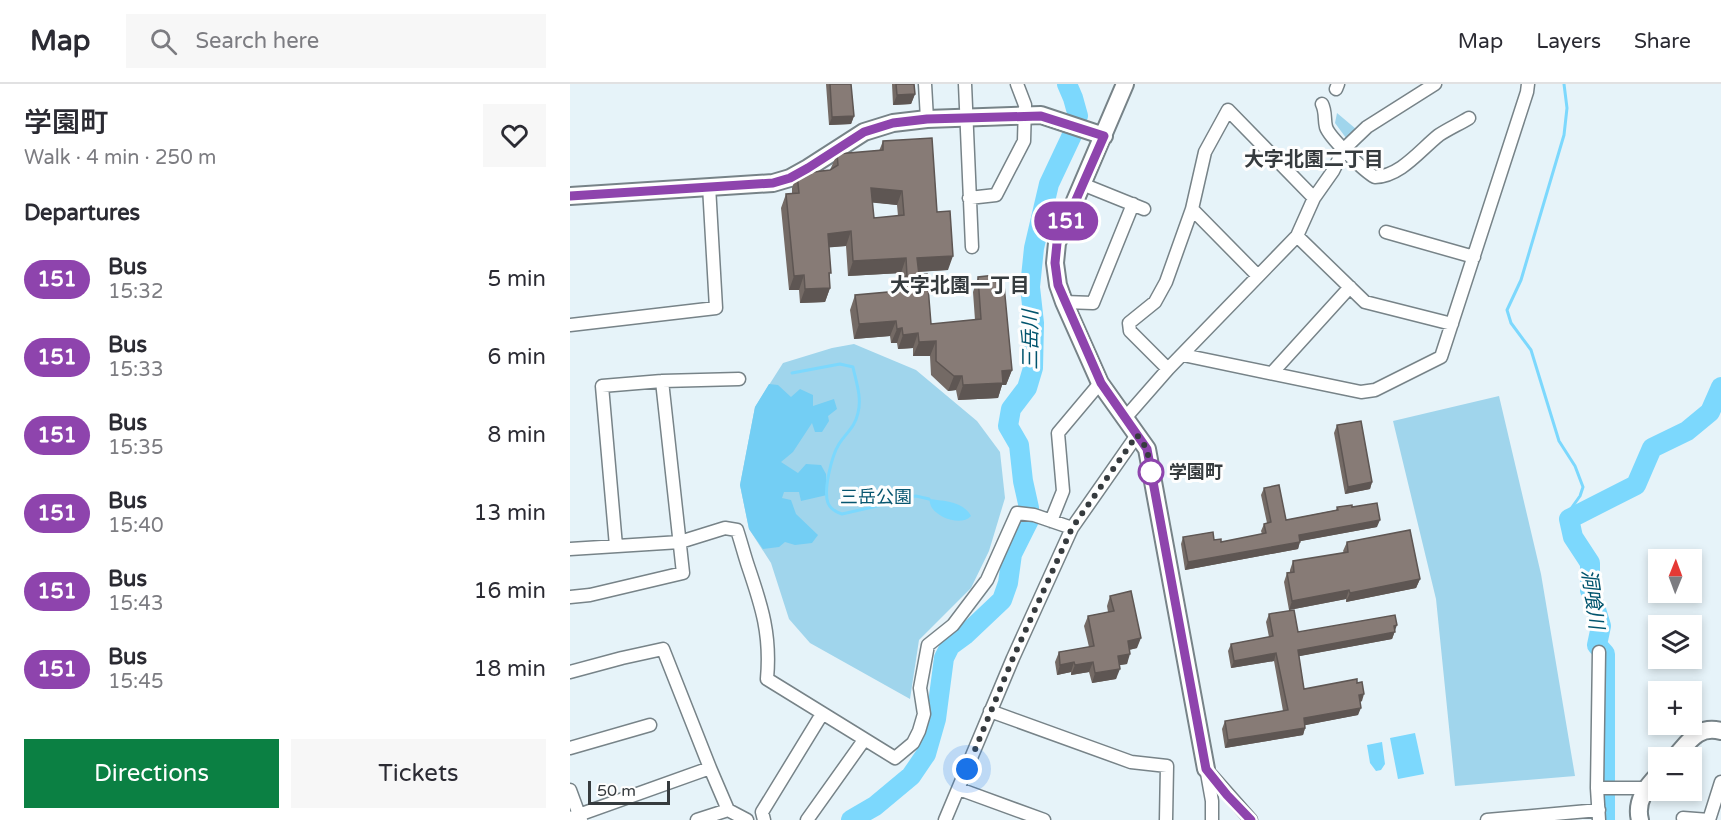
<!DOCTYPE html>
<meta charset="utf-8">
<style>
:root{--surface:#fff;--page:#f7f7f7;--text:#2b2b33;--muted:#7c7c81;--line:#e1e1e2;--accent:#0b8043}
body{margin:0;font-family:"Varela Round","Noto Sans JP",sans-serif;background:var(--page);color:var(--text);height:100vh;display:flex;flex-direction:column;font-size:22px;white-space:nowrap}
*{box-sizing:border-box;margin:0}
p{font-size:20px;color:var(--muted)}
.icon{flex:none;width:33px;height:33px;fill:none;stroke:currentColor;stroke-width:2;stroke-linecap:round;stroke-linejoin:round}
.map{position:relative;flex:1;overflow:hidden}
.side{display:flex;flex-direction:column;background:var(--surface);width:570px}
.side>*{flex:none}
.badge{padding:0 12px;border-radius:20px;font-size:21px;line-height:39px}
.needle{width:39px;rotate:1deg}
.tools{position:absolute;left:1078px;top:465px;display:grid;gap:12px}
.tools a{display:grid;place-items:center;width:54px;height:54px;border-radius:0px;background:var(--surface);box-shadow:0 3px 9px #0003;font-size:30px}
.scale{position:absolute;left:18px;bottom:15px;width:82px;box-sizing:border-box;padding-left:6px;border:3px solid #363b3e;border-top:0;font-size:16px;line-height:21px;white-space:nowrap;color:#363b3e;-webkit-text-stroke:4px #fefefe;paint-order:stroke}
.you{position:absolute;width:30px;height:30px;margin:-15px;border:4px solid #fff;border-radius:50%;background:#1a73e8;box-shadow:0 0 0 9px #1a73e833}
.map>.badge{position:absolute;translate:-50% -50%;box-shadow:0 0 0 3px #fff}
h2{padding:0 24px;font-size:22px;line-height:54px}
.round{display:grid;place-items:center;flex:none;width:63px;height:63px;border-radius:0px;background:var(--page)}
.head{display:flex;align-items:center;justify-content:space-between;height:102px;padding:0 24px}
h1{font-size:28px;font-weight:600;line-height:45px}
.primary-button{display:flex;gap:12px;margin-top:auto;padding:12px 24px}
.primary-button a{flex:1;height:69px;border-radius:0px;background:var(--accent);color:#fff;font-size:24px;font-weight:600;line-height:69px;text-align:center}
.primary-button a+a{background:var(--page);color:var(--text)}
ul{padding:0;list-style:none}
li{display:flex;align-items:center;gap:18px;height:78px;padding:0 24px}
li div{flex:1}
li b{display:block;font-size:22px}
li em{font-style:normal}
li .badge{min-width:66px;font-weight:700;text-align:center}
header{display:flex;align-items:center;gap:36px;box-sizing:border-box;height:84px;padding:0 30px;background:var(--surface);border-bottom:2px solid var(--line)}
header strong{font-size:28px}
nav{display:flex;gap:33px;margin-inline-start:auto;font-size:21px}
.search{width:420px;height:54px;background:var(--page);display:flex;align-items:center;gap:15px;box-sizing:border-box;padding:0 21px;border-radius:0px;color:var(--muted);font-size:22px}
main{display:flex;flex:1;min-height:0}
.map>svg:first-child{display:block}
.green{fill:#a0d5ec}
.forest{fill:#73cef4}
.water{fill:#7cd8fd}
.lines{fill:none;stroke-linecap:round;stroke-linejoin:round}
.stream{stroke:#7cd8fd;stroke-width:3}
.river{stroke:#7cd8fd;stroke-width:20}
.street-casing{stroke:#778388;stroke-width:15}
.secondary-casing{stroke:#778388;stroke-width:20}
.street{stroke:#fff;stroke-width:12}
.secondary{stroke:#fff;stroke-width:16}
.wall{fill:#746a65;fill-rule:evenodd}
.shaded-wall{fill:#5e5653}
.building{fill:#877b76;stroke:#5e5653;stroke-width:1.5;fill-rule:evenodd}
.line-casing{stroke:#fff;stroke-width:14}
.line{stroke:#8e44ad;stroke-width:9}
.walk{stroke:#363b3e;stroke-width:6;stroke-dasharray:0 10.8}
.stop-dot{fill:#fff;stroke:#8e44ad;stroke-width:3}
.labels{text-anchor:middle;stroke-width:6;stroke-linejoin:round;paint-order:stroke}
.stop-label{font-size:18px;font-weight:bold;fill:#363b3e;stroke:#fefefe;text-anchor:start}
.park-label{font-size:18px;fill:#075670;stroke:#fefefe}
.neighbourhood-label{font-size:20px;font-weight:bold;fill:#363b3e;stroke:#fefefe}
.water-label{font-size:20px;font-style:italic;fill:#01546d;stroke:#fefefe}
</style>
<header>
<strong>Map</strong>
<div class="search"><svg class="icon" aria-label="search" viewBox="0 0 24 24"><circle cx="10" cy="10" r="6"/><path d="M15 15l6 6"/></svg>Search here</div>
<nav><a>Map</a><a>Layers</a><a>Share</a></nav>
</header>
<main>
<section class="side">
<div class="head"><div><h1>学園町</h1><p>Walk · 4 min · 250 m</p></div><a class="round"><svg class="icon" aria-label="heart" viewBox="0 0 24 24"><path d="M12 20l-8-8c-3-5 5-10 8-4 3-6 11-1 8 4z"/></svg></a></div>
<h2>Departures</h2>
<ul>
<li><span class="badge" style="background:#8e44ad;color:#fff">151</span><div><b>Bus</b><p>15:32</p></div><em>5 min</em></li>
<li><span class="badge" style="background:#8e44ad;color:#fff">151</span><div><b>Bus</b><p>15:33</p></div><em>6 min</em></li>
<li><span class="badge" style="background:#8e44ad;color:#fff">151</span><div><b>Bus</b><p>15:35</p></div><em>8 min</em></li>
<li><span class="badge" style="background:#8e44ad;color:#fff">151</span><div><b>Bus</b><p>15:40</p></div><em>13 min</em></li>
<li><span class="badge" style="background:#8e44ad;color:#fff">151</span><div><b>Bus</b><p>15:43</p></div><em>16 min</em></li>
<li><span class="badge" style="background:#8e44ad;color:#fff">151</span><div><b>Bus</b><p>15:45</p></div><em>18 min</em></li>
</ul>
<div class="primary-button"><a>Directions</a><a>Tickets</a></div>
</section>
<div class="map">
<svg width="1151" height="736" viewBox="0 0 1151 736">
<rect width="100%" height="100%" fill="#e6f3f9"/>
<path class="green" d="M767 29 786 45 776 54 765 39Z
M284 260 346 286 407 337 430 368 435 414 419 467 401 504 349 556 340 615 240 559 219 535 201 479 179 445 170 401 185 323 213 279 262 264Z
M929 312 971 490 1005 692 885 702 866 515 823 337Z"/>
<path class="forest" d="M199 300 208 301 221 313 230 305 243 311V322L264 315 267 325 258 332 259 337 252 348H245L242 339 223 368 211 378 228 389 236 380 251 381 256 390 257 411 231 417 229 408H214L212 414 221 416 226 430 248 451 242 459 225 461 215 458 209 463 193 465 179 445 170 401 185 323Z"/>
<path class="water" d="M359 415C374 417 393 417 401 432 392 442 370 435 362 424 360 421 360 418 359 415Z
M845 649 854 690 828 695 820 654Z
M812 658 815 680 811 686 806 687 800 679 797 661Z"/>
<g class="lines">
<path class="stream" d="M994 0 997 24 994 51 951 196 937 226 941 239 961 266 989 357 1005 382 1013 403 1010 412 1000 426 999 435
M222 289 270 280 283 283C286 298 292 313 288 329 285 343 276 349 269 360 262 371 253 406 258 419 260 424 266 428 272 430L329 417 338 413 346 412 359 415"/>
<path class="river" d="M497 0 503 14 508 32
M459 424 453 397 449 361 438 342 441 325 457 304 463 284 464 239 460 203 464 164 479 100 503 49
M281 736 305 722 341 692 356 670 366 635 374 574 380 562 395 551 432 516 438 499 442 470 459 436
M1035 736V570L1027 561 1031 542 1020 506V479L1003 453 999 435 1066 401 1082 364 1117 347 1140 328 1151 303"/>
<defs>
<path id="street" d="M355 0 357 35
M395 0 402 163
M766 5 768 0
M752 20C756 28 754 35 756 43 759 53 795 88 805 93 831 92 850 66 869 51 878 45 889 40 899 34
M512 100 574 125
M399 114 426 111 454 57 455 21 447 0
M622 125 688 192
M816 148 904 173
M727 152 795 218 882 240
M494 218 523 219 563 120
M0 241 146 224 139 102
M613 271 791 308 805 306 871 273 957 8 958 0
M598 285 560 247 559 239 585 218 596 198 622 125 635 68 658 26 744 114
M702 289 780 203
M556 333 598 285 727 152 744 114 763 87 774 65 797 43 865 0
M481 437 493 407 488 349 530 299
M46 462 32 302 92 297
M0 465 110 458 155 444 167 446C171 458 174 470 178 482 192 523 201 551 197 595L325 674 343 659 349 647 354 630 350 604 358 561 383 541 417 496 447 429 464 431 502 444
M0 513 20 511 113 489 92 297 169 295
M0 588 52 574 93 565 140 684 0 734
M420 627 561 678 597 682 596 736
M0 664 80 641
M140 684 158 726 177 736
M636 685 681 736
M637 689 642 717V736
M1027 704 1029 568
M389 705 474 736
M0 706 11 736
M1113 734 1139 736
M127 736 158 726
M194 736 192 728 252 630
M237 736 294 656
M375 736 443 574 502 444 567 351
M917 736 1029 726
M1029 736 1027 704H1075
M1139 736 1151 698"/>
<path id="secondary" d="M555 0 487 159 485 179 488 201 494 218 530 299 577 365 636 685
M0 112 203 99 220 94 238 84 294 48 323 39 357 35 471 31 534 52
M1104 674C1119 658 1127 641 1151 647
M1070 736C1065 717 1077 702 1089 690"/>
</defs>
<use href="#street" class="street-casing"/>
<use href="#secondary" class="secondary-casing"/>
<use href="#street" class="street"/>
<use href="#secondary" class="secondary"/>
</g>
<path class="wall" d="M256 0H281L284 32 281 40 259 41Z
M322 0H344L345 10 341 20 323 21Z
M313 57 367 128 378 186 348 188 361 240 405 236 403 208 408 193 427 202 442 286 436 301H432L428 314 388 316 386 306 378 307 361 291 360 272H343V264L328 265 327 259H321L320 252 284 255 280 226 285 211 323 208 328 193H331V189L278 192 276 162 259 163 260 204 255 218 230 219 229 206H219L211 124 216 110H222V104L227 90 260 86 267 70 309 67ZM302 118 327 121 328 132 304 134Z
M767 341 802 398 800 405 775 410 764 349Z
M694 404 716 436 766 426 767 423H782L807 443 730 457 728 465 615 486 611 460 613 453 644 456 651 458 692 450 691 447 694 440 697 439 691 411Z
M777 458 850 495 846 504 776 518V515L719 526 714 498 717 489 720 488V486L723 477 774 469 773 467Z
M540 512 567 564 559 566 557 580 549 581 546 595 522 599 519 588 501 591V588L487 591 485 578 489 568 519 563 514 542 518 532 538 528 537 522Z
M699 530 728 548 825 547 822 555 729 572 734 605 792 617 790 618 788 631 735 641V644L733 651 655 664 652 645 655 637 713 627 704 577 661 584 658 567 661 560 699 553 696 538Z"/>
<path class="shaded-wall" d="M345 10 341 20 323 21 327 11Z
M284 32 281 40 259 41 262 33Z
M301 104 332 107 327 121 296 118Z
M281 147 276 162 253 164 258 150Z
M383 172 378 186 342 188 347 174Z
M336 174 331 189 278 192 283 177Z
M234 191 229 206H219L224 192Z
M260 204 255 218 230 219 235 205Z
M326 237 320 252 284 255 289 240Z
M332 244 327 259H321L327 245Z
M348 249 343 264 328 265 333 251Z
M366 257 360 272H343L349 258Z
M442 286 436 301H432L428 314 388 316 393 301 432 287Z
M384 292H392L386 306 378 307Z
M802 398 800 405 775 410 778 403Z
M810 436 807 443 726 458 729 451Z
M730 458 728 465 615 486 618 478Z
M850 495 846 504 776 518 780 509Z
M779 506 776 515 719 526 722 517Z
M827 541 822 555 725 573 728 566Z
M571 554 567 564 554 567 558 557Z
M706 569 704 577 661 584 664 577Z
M560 570 557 580 544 582 548 572Z
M504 578 501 588 487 591 490 581Z
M523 578 519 588 501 591 505 581Z
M550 585 546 595 522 599 525 589Z
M794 610 792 617 786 619 789 611Z
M791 624 788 631 731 642 734 634Z
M735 644 733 651 655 664 658 656Z"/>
<path class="building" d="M260 0H281L284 32 262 33Z
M326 0H344L345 10 327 11Z
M362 54 367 128 380 127 383 172 347 174 349 191 357 190 361 240 411 235 408 193 425 191 427 202 434 201 442 286 432 287 433 299 393 301 392 292H384L366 277V257L349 258 348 249 333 251 332 244 327 245 326 237 289 240 285 211 329 207 328 193 337 192 336 174 283 177 281 147 258 150 261 189H259L260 204 235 205 234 191 224 192 216 110 229 109 227 90 260 86 268 81 267 70 313 66V57ZM301 104 332 107 334 131 304 134Z
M791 337 802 398 778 403 767 341Z
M709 401 716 436 768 426 767 423 782 421V423L807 419 810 436 729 451 730 458 618 478 613 453 643 448 644 456 651 455V458L696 449 694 440 701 438 694 404Z
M840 446 850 495 780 509 779 506 722 517 717 489 724 488 723 477 778 468 777 458Z
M561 507 571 554 558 557 560 570 548 572 550 585 525 589 523 578 505 581 504 578 490 581 489 568 524 562 518 532 544 527 540 512Z
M724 526 728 548 825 531 827 541 824 542 825 548 728 566 734 605 787 595V599L792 598 794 610 789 611 791 624 734 634 735 644 658 656 655 637 718 626 706 569 664 577 661 560 703 552 699 530Z"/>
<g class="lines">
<defs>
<path id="line" d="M0 112 203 99 220 94 238 84 294 48 323 39 357 35 471 32 534 52 487 159 485 179 488 201 531 299 577 365 636 685 657 711 681 736"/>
</defs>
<use href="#line" class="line-casing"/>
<use href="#line" class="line"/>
<path class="walk" d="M397 685 443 574 502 444 567 351 577 365 581 388"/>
</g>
<circle class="stop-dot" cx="581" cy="388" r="12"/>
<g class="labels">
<g class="stop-label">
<text x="599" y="394">学園町</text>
</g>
<g class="park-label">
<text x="306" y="419">三岳公園</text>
</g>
<g class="neighbourhood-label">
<text x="744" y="82">大字北園二丁目</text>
<text x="390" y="208">大字北園一丁目</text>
</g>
<g class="water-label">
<text transform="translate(460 256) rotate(-90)" y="7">三岳川</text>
<text transform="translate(1023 515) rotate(82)" y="7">洞喰川</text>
</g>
</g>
</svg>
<div class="tools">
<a><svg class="needle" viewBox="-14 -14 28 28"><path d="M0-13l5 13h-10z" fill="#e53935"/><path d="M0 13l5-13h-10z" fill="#7c7c81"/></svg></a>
<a><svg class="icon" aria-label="layers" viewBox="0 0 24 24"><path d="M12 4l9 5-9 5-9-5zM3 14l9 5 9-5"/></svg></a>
<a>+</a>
<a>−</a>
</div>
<div class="scale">50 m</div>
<div class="you" style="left:397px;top:685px"></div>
<b class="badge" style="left:496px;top:137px;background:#8e44ad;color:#fff">151</b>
</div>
</main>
